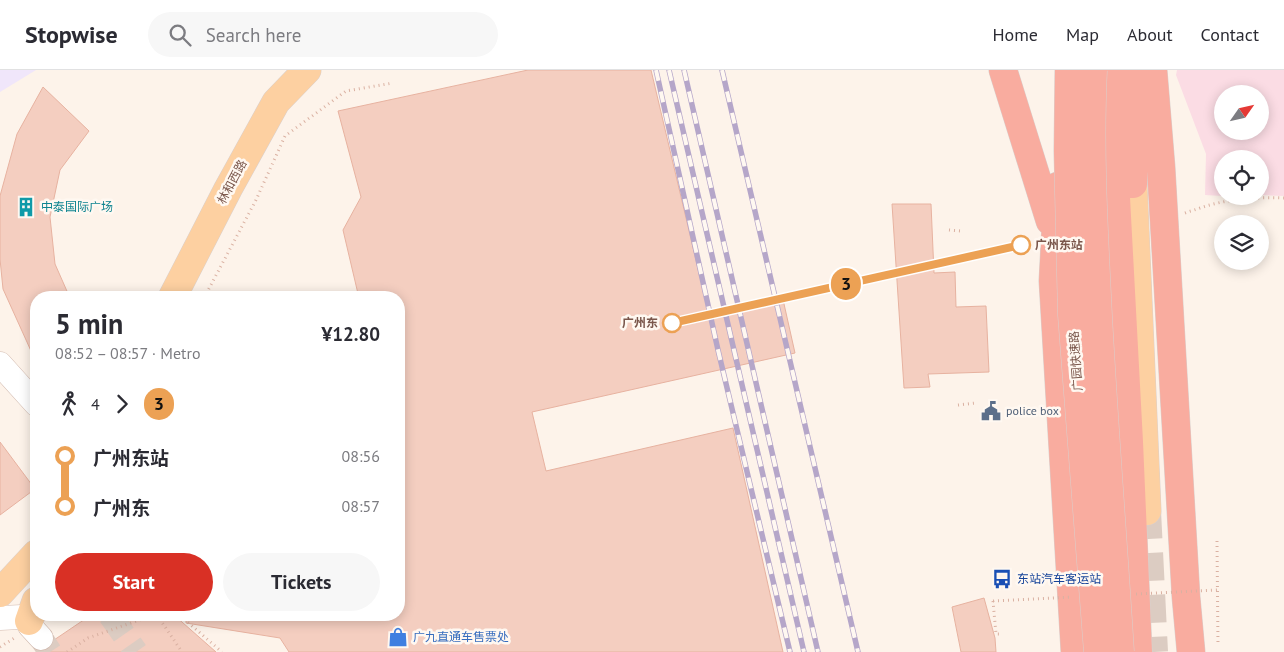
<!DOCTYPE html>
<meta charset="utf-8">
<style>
:root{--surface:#fff;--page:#f7f7f7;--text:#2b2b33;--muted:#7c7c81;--line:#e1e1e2;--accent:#d93025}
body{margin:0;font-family:"PT Sans","Noto Sans SC",sans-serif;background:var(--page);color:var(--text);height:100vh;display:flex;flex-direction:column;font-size:19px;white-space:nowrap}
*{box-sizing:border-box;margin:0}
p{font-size:16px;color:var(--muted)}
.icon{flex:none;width:28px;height:28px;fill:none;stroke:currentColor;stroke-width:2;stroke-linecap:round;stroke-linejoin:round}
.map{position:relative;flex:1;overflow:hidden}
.sheet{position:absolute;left:30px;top:221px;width:375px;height:330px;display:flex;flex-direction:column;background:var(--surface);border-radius:20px;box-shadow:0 2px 12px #0003}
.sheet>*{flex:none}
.badge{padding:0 10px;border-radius:16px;font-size:18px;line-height:32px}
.needle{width:32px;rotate:56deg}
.buttons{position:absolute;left:1214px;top:15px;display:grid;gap:10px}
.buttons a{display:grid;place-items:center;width:55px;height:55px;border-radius:50%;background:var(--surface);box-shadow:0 2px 12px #0003;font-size:25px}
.map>.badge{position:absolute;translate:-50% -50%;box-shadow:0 0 0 2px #fff}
.legs{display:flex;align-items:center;gap:8px;height:55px;padding:0 25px;font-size:16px}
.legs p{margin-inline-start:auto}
.head{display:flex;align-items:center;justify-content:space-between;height:85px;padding:0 25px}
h1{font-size:28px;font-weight:600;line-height:38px}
.button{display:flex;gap:10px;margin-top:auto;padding:10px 25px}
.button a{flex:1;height:58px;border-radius:30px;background:var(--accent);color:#fff;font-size:20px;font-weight:600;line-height:58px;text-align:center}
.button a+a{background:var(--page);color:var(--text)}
ul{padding:0 25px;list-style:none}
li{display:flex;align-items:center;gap:18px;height:50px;font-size:19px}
li i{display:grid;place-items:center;width:8px;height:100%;margin:0 6px;background:currentColor}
li i::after{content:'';width:12px;height:12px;margin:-6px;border:4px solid;border-radius:50%;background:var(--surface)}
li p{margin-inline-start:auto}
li:first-child i{background:linear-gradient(#0000 50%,currentColor 0)}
li:last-child i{background:linear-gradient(currentColor 50%,#0000 0)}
header{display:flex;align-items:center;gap:30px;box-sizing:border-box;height:70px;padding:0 25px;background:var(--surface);border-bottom:1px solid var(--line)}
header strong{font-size:24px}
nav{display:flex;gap:28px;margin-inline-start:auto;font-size:18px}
.search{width:350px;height:45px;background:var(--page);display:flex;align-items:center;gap:12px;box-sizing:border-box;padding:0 18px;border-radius:28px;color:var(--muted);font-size:19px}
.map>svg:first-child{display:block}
.education{fill:#f0e6fa}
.medical{fill:#fbdce4;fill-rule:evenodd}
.building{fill:#f4cec0;stroke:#e7b2a0}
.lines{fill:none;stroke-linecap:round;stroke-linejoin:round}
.minor-tunnel{stroke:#dcccc2;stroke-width:24;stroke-dasharray:24 12;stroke-linecap:butt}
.major-tunnel{stroke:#dcccc2;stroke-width:28;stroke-dasharray:28 14;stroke-linecap:butt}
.minor-casing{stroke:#d1b9ae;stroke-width:25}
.major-casing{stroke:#dad0cd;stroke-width:29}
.highway-casing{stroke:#dad0cd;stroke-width:29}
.path{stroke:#dab1a2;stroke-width:3;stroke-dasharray:1 4;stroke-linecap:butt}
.minor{stroke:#fff;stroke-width:24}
.major{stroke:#fdd0a1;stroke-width:28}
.highway{stroke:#f9ac9f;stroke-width:28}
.rail-casing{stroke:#b5a6c9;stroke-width:5.5}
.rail{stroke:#fff8f1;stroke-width:4;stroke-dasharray:11;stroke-linecap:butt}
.highway-bridge-casing{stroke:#dad0cd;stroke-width:29;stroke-linecap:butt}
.path-bridge{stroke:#dab1a2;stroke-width:3;stroke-dasharray:1 4;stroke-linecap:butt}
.highway-bridge{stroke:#f9ac9f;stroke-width:28}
.line-1-casing{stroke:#fff;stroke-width:11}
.line-1{stroke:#eca154;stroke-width:8}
.stop-1-dot{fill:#fff;stroke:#eca154;stroke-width:2.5}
.labels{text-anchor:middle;stroke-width:5;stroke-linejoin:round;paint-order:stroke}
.street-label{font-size:12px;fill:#7a564b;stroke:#fff8f1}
.culture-label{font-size:12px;fill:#0d838f;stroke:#fff8f1;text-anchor:start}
.stop-label{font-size:12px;font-weight:bold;fill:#7a564b;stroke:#fff8f1;text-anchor:start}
.service-label{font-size:12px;fill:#4e5e75;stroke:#fff8f1;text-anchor:start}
.transit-label{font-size:12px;fill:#164399;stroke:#fff8f1;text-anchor:start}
.shop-label{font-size:12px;fill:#366cbe;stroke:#fff8f1;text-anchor:start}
</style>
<header>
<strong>Stopwise</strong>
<div class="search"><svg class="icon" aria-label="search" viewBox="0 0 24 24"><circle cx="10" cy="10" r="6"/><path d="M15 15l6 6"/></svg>Search here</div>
<nav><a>Home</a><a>Map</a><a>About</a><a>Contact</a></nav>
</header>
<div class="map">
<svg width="1284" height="582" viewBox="0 0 1284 582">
<rect width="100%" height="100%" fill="#fdf3ea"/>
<path class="education" d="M0 0H36L0 22Z"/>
<path class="medical" d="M1177 0H1284V126L1260 125V89H1222V126L1205 125 1206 84 1176 5ZM1222 24H1260V61H1222Z"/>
<path class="building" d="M528 0H651L708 241 782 225 795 283 532 342 546 401 733 358 783 582H289L280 568 186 553V545H399V228H359L343 160 361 127 338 41Z
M43 17 89 61 60 100 50 147 55 194 70 228H36V292L3 219 0 189V126L17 64Z
M892 134H931L934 203 955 202 956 237 986 236 989 302 928 304 930 317 904 318Z
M0 372 35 419 0 445Z
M984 528 995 568 996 582H961L952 537Z
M91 545H174L216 582H37L50 578 54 570Z"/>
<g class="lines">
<path class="minor-tunnel" d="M110 545 136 582
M41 568 50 582"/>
<path class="major-tunnel" d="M1147 441 1154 582"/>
<defs>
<path id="minor" d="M0 294 36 334
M0 548 22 547 29 551 30 556 41 568"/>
<path id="major" d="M1133 114 1147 441
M172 228 228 119 276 32 307 0
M0 523 36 484
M29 551 36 531"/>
<path id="highway" d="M1003 0 1050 151
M1114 0V90L1129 372 1138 582
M1153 0 1161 97 1186 527 1191 582
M1133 114 1135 0
M1058 116 1053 211 1075 582"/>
</defs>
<use href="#minor" class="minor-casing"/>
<use href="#major" class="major-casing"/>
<use href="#highway" class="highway-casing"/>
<path class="path" d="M1185 143C1190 141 1195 140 1200 138 1226 129 1256 127 1284 128
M949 160 961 161
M204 228 256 130 285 66 346 21 393 13
M958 335 976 333
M1217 471 1218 576
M993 531 996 564H1002
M157 545 182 582
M0 577 16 567
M67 582 88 568 148 547 184 549 222 582"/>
<use href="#minor" class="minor"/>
<use href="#major" class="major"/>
<use href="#highway" class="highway"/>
<defs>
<path id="rail" d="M656 0 718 280 790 582
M669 0 804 582
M684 0 818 582
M722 0 858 582"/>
</defs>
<use href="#rail" class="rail-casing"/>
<use href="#rail" class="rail"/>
<defs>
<path id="highway-bridge" d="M1069 0 1068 81 1072 245 1098 582
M1093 0C1089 82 1094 164 1098 246 1104 358 1113 470 1120 582"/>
</defs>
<use href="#highway-bridge" class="highway-bridge-casing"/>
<path class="path-bridge" d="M1136 524 1218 520
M993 531 1072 527"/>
<use href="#highway-bridge" class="highway-bridge"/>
</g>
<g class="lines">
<defs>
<path id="line-1" d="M672 253 1021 175"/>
</defs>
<use href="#line-1" class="line-1-casing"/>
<use href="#line-1" class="line-1"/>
</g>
<defs>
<symbol id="building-bare" viewBox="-9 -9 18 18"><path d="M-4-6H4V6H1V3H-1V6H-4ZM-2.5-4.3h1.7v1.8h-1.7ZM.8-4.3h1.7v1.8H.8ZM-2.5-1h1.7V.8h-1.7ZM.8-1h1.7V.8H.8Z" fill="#0f9aa8" stroke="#fff8f1" stroke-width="2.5" paint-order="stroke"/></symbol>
<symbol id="civic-bare" viewBox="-9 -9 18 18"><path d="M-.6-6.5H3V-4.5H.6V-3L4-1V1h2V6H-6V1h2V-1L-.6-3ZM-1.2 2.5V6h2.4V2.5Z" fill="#5c6f8a" stroke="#fff8f1" stroke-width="2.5" paint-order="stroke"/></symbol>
<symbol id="bus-bare" viewBox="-9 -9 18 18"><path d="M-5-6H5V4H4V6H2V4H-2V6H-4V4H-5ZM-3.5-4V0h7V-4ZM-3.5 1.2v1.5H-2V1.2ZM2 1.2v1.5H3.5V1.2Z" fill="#1a4fb4" stroke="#fff8f1" stroke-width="2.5" paint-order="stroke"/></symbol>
<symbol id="shop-bare" viewBox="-9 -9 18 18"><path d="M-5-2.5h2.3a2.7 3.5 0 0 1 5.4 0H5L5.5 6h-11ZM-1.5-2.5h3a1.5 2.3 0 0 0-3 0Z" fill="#3f7fe0" stroke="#fff8f1" stroke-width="2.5" paint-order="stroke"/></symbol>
</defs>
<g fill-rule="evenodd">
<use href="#building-bare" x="12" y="123" width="28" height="28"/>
<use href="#civic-bare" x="977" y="327" width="28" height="28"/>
<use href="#bus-bare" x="988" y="495" width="28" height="28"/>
<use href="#shop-bare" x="384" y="553" width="28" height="28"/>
</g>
<g class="stop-1-dot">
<circle cx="1021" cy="175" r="9"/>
<circle cx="672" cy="253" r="9"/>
</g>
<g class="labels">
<g class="street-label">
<text transform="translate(232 112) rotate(-62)" y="4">林和西路</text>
<text transform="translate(1076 291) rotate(-94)" y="4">广园快速路</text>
</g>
<g class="culture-label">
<text x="41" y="141">中泰国际广场</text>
</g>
<g class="stop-label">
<text x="1035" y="179">广州东站</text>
<text x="658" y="257" text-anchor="end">广州东</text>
</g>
<g class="service-label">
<text x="1006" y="345">police box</text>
</g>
<g class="transit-label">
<text x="1017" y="513">东站汽车客运站</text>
</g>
<g class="shop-label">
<text x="413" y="571">广九直通车售票处</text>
</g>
</g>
</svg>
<div class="buttons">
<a><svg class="needle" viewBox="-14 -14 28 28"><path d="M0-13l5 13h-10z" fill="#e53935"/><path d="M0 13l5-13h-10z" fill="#7c7c81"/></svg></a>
<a><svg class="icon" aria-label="locate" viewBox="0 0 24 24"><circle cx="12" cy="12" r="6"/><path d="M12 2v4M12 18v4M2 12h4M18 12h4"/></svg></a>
<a><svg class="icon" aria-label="layers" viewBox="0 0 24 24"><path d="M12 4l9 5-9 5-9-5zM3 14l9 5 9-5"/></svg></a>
</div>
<b class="badge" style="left:846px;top:214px;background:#eca154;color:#111">3</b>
<section class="sheet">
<div class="head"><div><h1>5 min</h1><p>08:52 – 08:57 · Metro</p></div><b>¥12.80</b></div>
<div class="legs"><svg class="icon" aria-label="walk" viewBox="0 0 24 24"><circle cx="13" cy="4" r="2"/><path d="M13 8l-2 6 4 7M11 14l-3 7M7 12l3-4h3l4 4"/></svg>4<svg class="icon" aria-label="forward" viewBox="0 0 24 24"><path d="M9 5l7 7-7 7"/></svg><b class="badge" style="background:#eca154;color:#111">3</b></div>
<ul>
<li><i style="color:#eca154"></i><b>广州东站</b><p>08:56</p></li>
<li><i style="color:#eca154"></i><b>广州东</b><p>08:57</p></li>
</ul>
<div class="button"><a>Start</a><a>Tickets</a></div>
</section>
</div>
